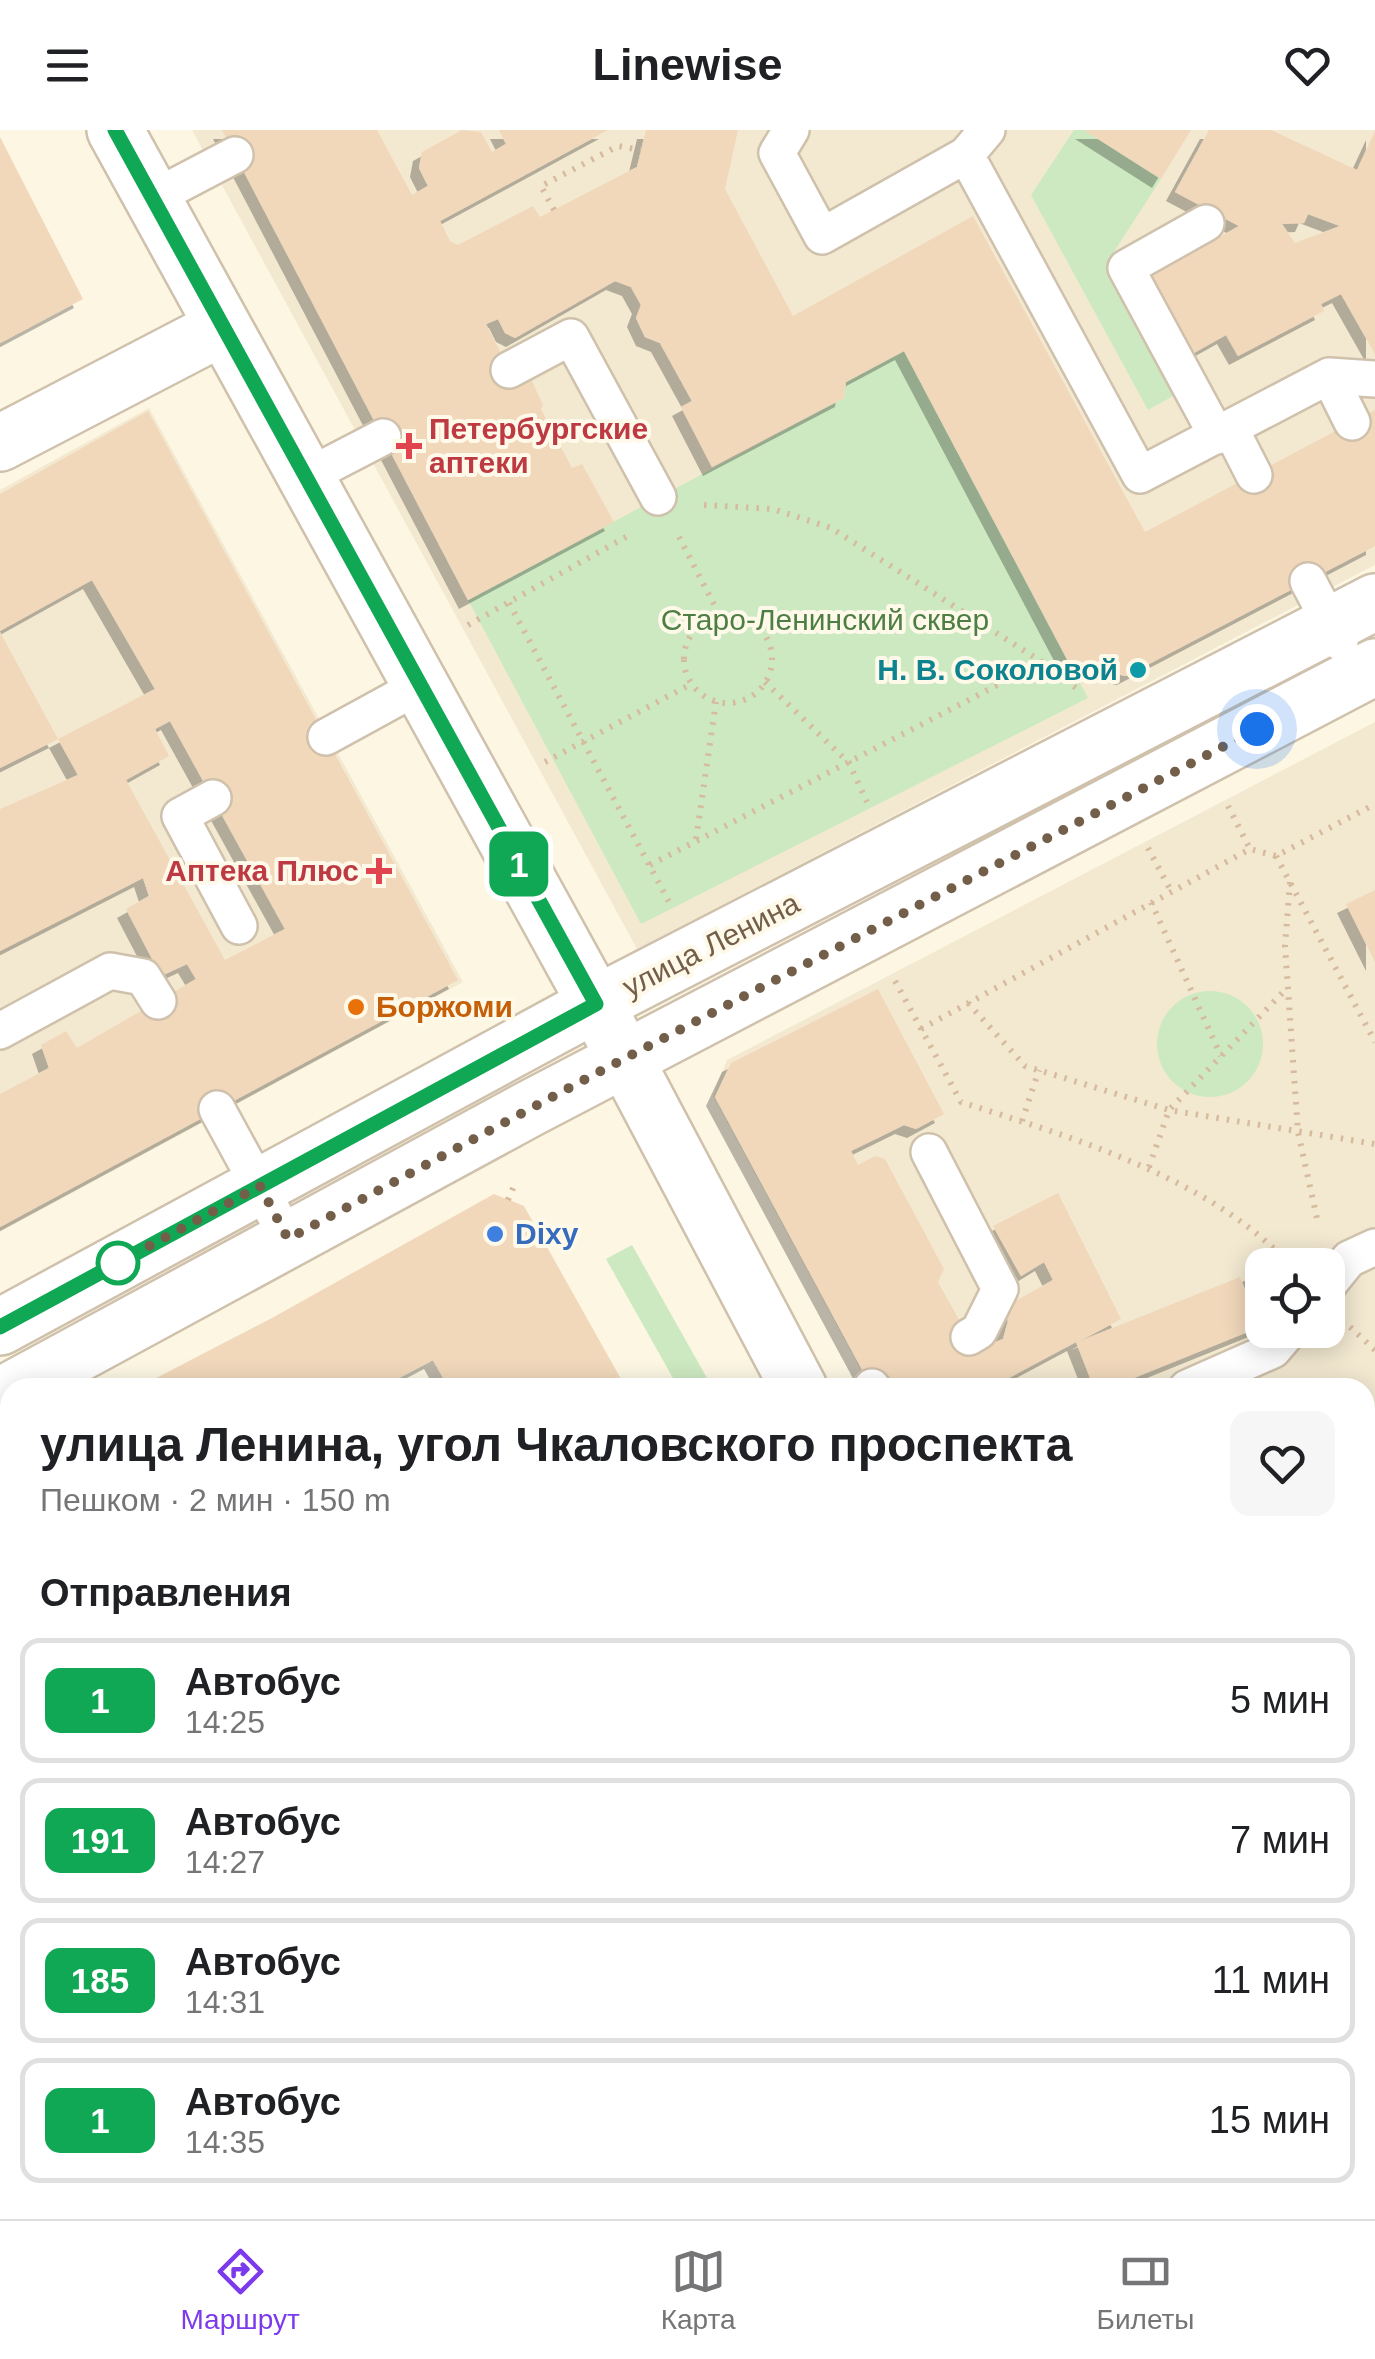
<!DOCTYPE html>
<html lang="ru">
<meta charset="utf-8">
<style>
:root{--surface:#fff;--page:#f6f6f6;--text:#202124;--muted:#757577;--line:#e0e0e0;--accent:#7c3aed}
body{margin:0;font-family:Arial,sans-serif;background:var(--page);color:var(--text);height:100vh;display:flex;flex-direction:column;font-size:38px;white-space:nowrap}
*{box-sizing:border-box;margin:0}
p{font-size:32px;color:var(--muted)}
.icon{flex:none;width:55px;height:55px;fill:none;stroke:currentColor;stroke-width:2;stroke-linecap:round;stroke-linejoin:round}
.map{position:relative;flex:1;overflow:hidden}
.side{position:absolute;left:0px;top:1248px;width:1375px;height:842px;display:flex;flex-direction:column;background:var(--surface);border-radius:30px 30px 0 0;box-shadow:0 5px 25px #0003}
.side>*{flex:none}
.badge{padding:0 20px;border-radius:15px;font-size:35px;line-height:65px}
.fabs{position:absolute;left:1245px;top:1118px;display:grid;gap:20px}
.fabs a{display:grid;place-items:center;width:100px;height:100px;border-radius:20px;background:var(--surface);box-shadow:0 5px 25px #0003;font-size:50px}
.you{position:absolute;width:50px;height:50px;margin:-25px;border:8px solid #fff;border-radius:50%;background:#1a73e8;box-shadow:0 0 0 15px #1a73e833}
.map>.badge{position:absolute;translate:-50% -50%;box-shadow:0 0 0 5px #fff}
h2{padding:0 40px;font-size:38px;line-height:90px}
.round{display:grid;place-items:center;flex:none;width:105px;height:105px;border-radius:20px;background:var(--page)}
.headline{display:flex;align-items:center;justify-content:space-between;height:170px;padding:0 40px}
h1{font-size:48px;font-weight:600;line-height:75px}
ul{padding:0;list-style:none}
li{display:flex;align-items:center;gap:30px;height:125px;margin:0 20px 15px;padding:0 20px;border:5px solid var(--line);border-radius:20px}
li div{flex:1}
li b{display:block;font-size:38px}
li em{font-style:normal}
li .badge{min-width:110px;font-weight:700;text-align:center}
header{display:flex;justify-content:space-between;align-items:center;height:130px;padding:0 40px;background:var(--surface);font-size:45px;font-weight:600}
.tab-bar{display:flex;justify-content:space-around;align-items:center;height:140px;border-top:2px solid var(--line);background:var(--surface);font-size:28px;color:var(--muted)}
.tab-bar a{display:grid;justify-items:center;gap:5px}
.tab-bar .current{color:var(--accent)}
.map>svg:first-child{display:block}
.residential{fill:#f3e9d1;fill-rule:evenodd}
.green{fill:#cce9c1}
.building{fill:#f1d8bb;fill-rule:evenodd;filter:url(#shadow)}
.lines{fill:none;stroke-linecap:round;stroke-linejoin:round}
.service-casing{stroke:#cfc1ac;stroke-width:40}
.minor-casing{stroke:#cfc1ac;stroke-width:60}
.tertiary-casing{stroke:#cfc1ac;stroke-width:60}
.path{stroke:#d6bb9e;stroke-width:6;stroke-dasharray:2.5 8;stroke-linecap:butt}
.service{stroke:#fff;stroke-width:35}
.minor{stroke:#fff;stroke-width:55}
.tertiary{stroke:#fff;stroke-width:55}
.line-casing{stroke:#fff;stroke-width:22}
.line{stroke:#10a855;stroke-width:15}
.walk{stroke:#735e49;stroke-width:10;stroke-dasharray:0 18}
.health-dot{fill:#e0444e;stroke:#fff9e9;stroke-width:4}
.culture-dot{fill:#0f9aa8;stroke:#fff9e9;stroke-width:4}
.food-dot{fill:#e8710a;stroke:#fff9e9;stroke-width:4}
.shop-dot{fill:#3f7fe0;stroke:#fff9e9;stroke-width:4}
.stop-dot{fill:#fff;stroke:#10a855;stroke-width:5}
.labels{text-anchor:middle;stroke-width:8;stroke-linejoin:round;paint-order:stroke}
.health-label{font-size:30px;font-weight:bold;fill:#be3a42;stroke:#fff9e9;text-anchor:start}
.park-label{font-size:30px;fill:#4d7f44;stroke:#fff9e9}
.culture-label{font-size:30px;font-weight:bold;fill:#0d838f;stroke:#fff9e9;text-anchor:end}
.street-label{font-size:30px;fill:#735e49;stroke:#fff9e9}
.food-label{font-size:30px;font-weight:bold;fill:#c56008;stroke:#fff9e9;text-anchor:start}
.shop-label{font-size:30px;font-weight:bold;fill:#366cbe;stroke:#fff9e9;text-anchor:start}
</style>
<header><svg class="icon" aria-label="menu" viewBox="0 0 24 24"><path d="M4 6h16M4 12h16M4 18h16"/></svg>Linewise<svg class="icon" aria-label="heart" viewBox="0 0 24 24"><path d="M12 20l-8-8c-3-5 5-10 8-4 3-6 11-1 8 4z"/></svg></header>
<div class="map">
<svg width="1375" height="2089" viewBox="0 0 1375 2089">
<defs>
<filter id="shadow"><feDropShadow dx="-9" dy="9" stdDeviation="0" flood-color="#0004"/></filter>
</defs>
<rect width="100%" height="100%" fill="#fcf6e3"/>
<path class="residential" d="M192 0H1375V435L637 819Z
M149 278 463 852 0 1102V360Z
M1375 592V1578H1365V1258L870 1257 713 966 727 930ZM1262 1135H1328V1200H1262Z"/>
<path class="green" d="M1074 0H1084L1161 49 1108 131 1180 262 1148 280 1031 65Z
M904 221 1088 568 641 794 468 470 844 268 846 252Z
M1157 914a53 53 0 1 1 106 0a53 53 0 1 1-106 0Z
M632 1115 712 1257H678L606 1129Z
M1365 1625H1375V1979L1365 2001Z
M0 1693 10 1710V1774L0 1780Z
M0 1991 10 2010V2073L0 2079Z"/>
<path class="building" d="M222 0H377L412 65 428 56 419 38 422 22 462 0 481 2 492 22 506 14 499 0H608L440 91 450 111 458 115 533 76 540 87 637 37 646 0H738L725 59 793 186 973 86 1145 402 1375 280V416L1126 546 1070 535 904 221 846 252 844 268 712 337 681 277 692 271 660 213 645 207 636 188 641 175 631 157 615 151 515 208 505 203 498 189 486 194 516 253 531 249 543 275 541 279 572 338 582 334 614 392 468 470Z
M1084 0H1191L1161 49Z
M1209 0H1271L1357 40 1375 1V224L1341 164 1321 174 1324 181 1238 226 1226 205 1192 224 1150 146 1239 96 1175 62ZM1308 84 1340 96 1295 113 1282 94 1304 93Z
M0 7 83 169 0 213Z
M148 281 458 850 0 1097V964L49 938 41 915 66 901 77 918 196 849 187 834 161 846 126 779 149 766 143 748 0 821V679L78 645 58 609 155 559 92 450 0 501V364ZM170 591 285 799 225 830 126 650 169 626 155 599Z
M0 502 58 609 0 638Z
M1375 760V832L1346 774Z
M878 859 944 984 916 999 904 995 851 1021 858 1035 875 1026 885 1029 944 1139 938 1152 976 1220 1003 1209 1008 1191 1003 1178 1053 1150 1044 1132 1021 1146 993 1096 1058 1063 1121 1189 1080 1211 1240 1147 1260 1197 1109 1258H1094L1076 1212 1005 1250 1009 1258H872L715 967 731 933Z
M494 1064 524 1076 626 1258H449L433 1230 380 1258H137L272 1188Z
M1262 1139V1187L1245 1145Z
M10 1323V1620L0 1600V1328Z
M1365 1426H1375V1573H1365Z
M10 1621V1663L0 1643V1626Z
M110 2080H321L326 2089H93Z
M843 2080H909L916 2089H826Z
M984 2080H1163L1167 2089H989Z"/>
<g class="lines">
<defs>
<path id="service" d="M791 0 777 23 822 106 966 25 987 0
M966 25 1140 345 1329 246 1375 249
M153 68 235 25
M1206 93 1126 138 1217 306
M509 240 571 207 658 367
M1329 246 1352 292
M1231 300 1254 345
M306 347 383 307
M1308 451 1340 512
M326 607 421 555
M213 668 180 686 239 796
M0 901 110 841 143 847 158 871
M217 979 288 1109
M929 1022 1000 1159 979 1201 969 1207
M1328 1155 1349 1129 1375 1117
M871 1258 872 1257
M1187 1258 1273 1220 1290 1200
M1365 1406H1375
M966 2080 971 2089"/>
<path id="minor" d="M0 313 223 197
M0 1871 10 1866
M621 2089 638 2080"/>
<path id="tertiary" d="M115 0 596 874 799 1258
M0 1197 596 874 1375 472
M15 1258 529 979 1375 537
M1236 2080 1241 2089"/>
</defs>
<use href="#service" class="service-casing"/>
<use href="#minor" class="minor-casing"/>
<use href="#tertiary" class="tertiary-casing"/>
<path class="path" d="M554 80 541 56 618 16 641 20
M704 375 773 379 831 398 1042 532 1080 561
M679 407 720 486
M509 473 669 772
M684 529a44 44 0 1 1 88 0a44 44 0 1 1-88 0Z
M468 495 633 403
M765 552 849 633 867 672
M545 632 691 554
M1228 676 1250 719
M696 709 716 572
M1148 718 1171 761
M1276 726 1375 912
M650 735 1042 532
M1290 752 1285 816 1298 1002 1318 1093
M1151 772 1221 926
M895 851 961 972C1070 1007 1209 1047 1289 1134
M968 873 1025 936 1169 980 1375 1014
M921 899 1250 719 1276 726 1375 674
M1022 991 1039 940
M1149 1037 1169 980 1287 858
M508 1070 516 1051
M1350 1197 1375 1220
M1365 1295 1375 1288
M1365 1339 1375 1348
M1365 1706 1375 1705
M1365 1829 1375 1814
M342 2080 347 2089
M529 2080 544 2086"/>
<use href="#service" class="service"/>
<use href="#minor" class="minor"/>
<use href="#tertiary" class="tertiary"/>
</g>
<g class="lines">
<defs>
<path id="line" d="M0 1197 596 874 115 0"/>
</defs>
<use href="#line" class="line-casing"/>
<use href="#line" class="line"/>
<path class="walk" d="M118 1133 260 1056 288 1109 593 945 1257 599"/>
</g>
<g class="health-dot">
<path d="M404 301h10v10h10v10h-10v10h-10v-10h-10v-10h10z"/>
<path d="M374 726h10v10h10v10h-10v10h-10v-10h-10v-10h10z"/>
</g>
<circle class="culture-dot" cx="1138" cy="540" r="10"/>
<circle class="food-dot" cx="356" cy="877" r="10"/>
<circle class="shop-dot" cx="495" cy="1104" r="10"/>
<circle class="stop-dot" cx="118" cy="1133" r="20"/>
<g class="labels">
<g class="health-label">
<text x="429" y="309">Петербургские<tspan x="429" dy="34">аптеки</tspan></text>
<text x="359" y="751" text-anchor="end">Аптека Плюс</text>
</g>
<g class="park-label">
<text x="825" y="500">Старо-Ленинский сквер</text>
</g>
<g class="culture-label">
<text x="1118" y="550">Н. В. Соколовой</text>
</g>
<g class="street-label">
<text transform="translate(711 815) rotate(-27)" y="10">улица Ленина</text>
</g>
<g class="food-label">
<text x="376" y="887">Боржоми</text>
</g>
<g class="shop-label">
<text x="515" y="1114">Dixy</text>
</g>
</g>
</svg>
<div class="fabs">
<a><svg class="icon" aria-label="locate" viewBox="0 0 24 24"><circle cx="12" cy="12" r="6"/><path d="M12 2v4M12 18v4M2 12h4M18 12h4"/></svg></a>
</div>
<div class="you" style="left:1257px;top:599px"></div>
<b class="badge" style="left:519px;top:734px;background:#10a855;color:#fff">1</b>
<section class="side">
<div class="headline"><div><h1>улица Ленина, угол Чкаловского проспекта</h1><p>Пешком · 2 мин · 150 m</p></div><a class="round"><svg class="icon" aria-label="heart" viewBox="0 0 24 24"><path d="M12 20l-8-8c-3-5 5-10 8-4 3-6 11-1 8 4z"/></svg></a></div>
<h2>Отправления</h2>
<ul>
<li><span class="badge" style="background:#10a855;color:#fff">1</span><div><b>Автобус</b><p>14:25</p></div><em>5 мин</em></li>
<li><span class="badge" style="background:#10a855;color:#fff">191</span><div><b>Автобус</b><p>14:27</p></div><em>7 мин</em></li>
<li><span class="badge" style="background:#10a855;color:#fff">185</span><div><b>Автобус</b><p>14:31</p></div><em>11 мин</em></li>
<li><span class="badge" style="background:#10a855;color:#fff">1</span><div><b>Автобус</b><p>14:35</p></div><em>15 мин</em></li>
</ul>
</section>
</div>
<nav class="tab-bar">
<a class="current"><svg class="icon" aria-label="directions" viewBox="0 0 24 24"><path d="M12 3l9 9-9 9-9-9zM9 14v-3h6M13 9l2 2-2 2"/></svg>Маршрут</a>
<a><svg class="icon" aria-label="map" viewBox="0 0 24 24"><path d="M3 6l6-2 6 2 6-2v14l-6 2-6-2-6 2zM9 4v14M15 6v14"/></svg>Карта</a>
<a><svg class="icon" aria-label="tickets" viewBox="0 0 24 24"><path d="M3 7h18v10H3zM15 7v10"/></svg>Билеты</a>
</nav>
